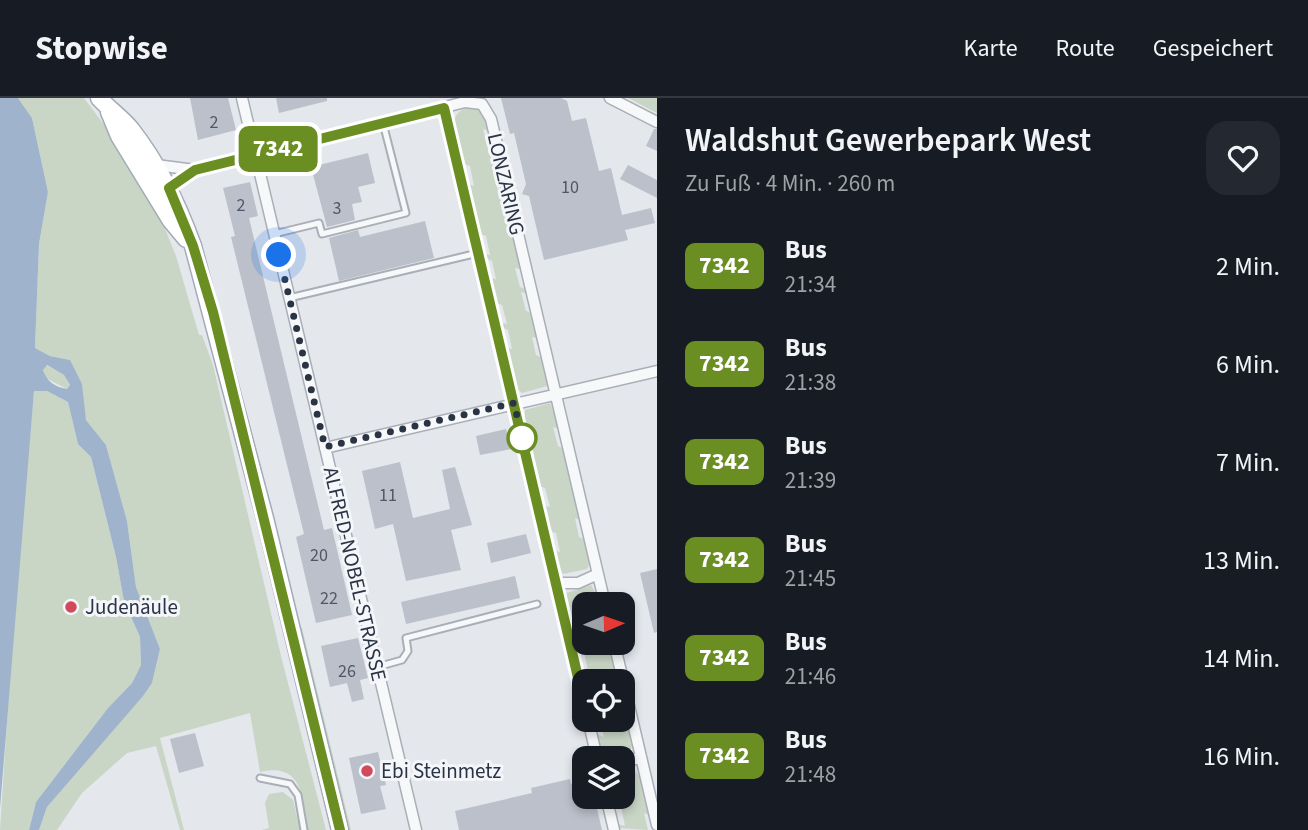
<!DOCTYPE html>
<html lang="de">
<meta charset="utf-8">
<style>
:root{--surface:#171b24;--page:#242831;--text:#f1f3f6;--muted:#9ea1a6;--line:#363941}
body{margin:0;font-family:"Source Sans 3",sans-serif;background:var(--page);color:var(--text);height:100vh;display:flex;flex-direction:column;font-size:26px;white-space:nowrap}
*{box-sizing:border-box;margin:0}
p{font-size:23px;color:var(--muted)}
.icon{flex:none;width:38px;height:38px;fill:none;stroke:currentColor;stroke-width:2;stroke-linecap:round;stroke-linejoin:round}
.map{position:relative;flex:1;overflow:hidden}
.details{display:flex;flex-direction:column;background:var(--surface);width:651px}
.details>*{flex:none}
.badge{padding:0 14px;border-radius:10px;font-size:24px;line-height:46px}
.needle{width:46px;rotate:88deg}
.buttons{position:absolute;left:572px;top:494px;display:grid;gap:14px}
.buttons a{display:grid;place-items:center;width:63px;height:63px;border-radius:14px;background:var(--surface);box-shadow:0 4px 10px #0003;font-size:35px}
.you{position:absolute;width:35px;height:35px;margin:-18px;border:5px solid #fff;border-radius:50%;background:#1a73e8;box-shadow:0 0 0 10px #1a73e833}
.map>.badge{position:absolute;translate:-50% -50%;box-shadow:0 0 0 4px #fff}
.round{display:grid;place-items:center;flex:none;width:74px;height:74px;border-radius:21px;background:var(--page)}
.overview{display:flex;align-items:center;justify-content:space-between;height:119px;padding:0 28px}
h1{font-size:33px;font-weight:600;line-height:52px}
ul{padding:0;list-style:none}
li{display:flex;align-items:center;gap:21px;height:98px;padding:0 28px}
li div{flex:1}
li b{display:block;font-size:26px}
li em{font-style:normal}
li .badge{min-width:77px;font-weight:700;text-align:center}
header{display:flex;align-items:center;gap:42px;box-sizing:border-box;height:98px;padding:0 35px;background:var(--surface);border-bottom:2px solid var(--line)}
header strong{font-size:33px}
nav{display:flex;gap:38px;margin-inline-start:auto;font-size:24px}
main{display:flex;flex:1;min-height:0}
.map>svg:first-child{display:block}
.green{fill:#c9d6c5}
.water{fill:#9fb4cc;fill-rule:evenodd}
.building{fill:#bbc0ca}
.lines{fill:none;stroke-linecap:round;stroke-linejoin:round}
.lane-casing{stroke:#a9aeb7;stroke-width:9}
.street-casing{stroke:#a9aeb7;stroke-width:13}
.primary-casing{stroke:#a3abb8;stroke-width:19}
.lane{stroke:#f7f8fa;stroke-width:5}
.street{stroke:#f7f8fa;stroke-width:10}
.primary{stroke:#fff;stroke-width:16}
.line-casing{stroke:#fff;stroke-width:16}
.line{stroke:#6b8e23;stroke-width:10}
.walk{stroke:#2b3445;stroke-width:7;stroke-dasharray:0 12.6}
.stop-dot{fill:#fff;stroke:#6b8e23;stroke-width:3.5}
.poi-dot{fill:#d1495b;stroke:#f4f6f9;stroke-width:2.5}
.labels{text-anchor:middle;stroke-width:6;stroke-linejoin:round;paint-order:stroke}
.number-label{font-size:18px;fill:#4f5766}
.street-label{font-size:21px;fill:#2b3445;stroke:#f4f6f9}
.poi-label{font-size:21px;fill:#2b3445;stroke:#f4f6f9;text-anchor:start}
</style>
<header>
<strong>Stopwise</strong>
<nav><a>Karte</a><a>Route</a><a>Gespeichert</a></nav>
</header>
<main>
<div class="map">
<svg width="657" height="732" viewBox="0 0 657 732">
<rect width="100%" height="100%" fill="#e4e7ec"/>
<path class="green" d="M18 0H84L123 52 159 116 176 158 199 237H202L213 267 281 558 326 732H307C303 700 303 664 260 674L250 615 160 640 184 732H180L156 648 127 655 82 695 57 732H39L47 709 152 585 160 551 136 489 127 423 106 347 86 322 70 262 50 258 35 250 39 146 48 94 32 20Z
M628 0H657V15Z
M475 8 485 15 491 34 483 31 488 51 496 53 502 79 494 77 499 97 507 99 524 172 515 170 520 189 528 192 529 196 521 194 526 213 534 216 540 241 532 239 536 257 545 261 547 288 522 295C509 285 508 264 504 249L512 251 508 232 499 228V224L507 226 502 207 494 204 488 180 496 181 492 163 483 159 482 155 490 157 486 138 477 135 466 85 474 88 470 68 461 65C456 43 442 11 475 8Z
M46 267 64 277 70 287 67 291 46 280 43 272Z
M34 293H47L68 304 78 346 91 359 116 459 124 503 140 539 141 567 132 585 108 610 36 704 29 732H0L14 515Z
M550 305 562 332 553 329 558 348 566 352 583 423 575 420 579 439 588 443 590 465 587 471 563 476 552 452 560 454 556 435 547 432 541 407 550 409 545 390 537 387 524 334 525 312Z
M591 487 601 506H584V544H611L619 578 611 575 613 583H584V590L580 571 588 573 584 554 575 551 574 546 583 549 578 530 569 526 566 495Z
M300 530H302L351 732H348Z
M623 619 630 622 632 648 629 654 605 658 596 636 604 639 600 621Z
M633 670 644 685 652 718 644 715 648 732 618 730 617 726 625 728 621 709 612 705 610 698H623V672Z
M283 694 293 702 300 732H262L269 730 265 705 269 696Z"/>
<path class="water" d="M0 0H18L32 20 48 94 39 146 35 250 50 258 70 262 82 286 86 322 106 347 127 423 136 489 160 551 152 585 143 598 47 709 39 732H29L36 704 108 610 132 585 141 567 140 539 124 503 116 459 91 359 78 346 68 304 47 293H34L0 710ZM47 267 64 277 70 287 67 291C55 289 47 284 43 272Z"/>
<path class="building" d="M190 0H228L236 32 198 42Z
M276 0H327V3L279 15Z
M501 0H561L567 3 572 23 586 20 599 73 611 70 622 117 651 110 655 125 625 132 628 142 544 162 529 98 522 96 526 86 514 35 510 36Z
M654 31H657V53L646 48Z
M368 55 375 85 358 89 362 104 352 106 355 122 327 129 311 69Z
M628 67 657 82V100L620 81Z
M250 84 258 118 249 120 324 432 332 430 352 517 316 525 296 439 304 436 231 139 235 138 223 90Z
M425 123 434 160 339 183 329 140 358 132 360 139Z
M506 331 511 351 480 357 476 338Z
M400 364 413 420 450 411 442 372 455 369 472 427 451 432 461 472 406 483 393 426 375 431 362 373Z
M526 436 531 455 491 465 487 445Z
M657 471V534L654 535 640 475Z
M515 478 520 500 406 526 401 504Z
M358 540 368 580 360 582 364 601 352 604 347 585 330 589 321 548Z
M195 635 204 668 179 675 170 641Z
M378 654 386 687 380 688 386 711 361 716 349 660Z
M570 681 571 686 584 683V698H594L602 732H459L455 713 532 695 531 690Z"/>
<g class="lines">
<defs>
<path id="lane" d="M274 136 319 125 322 136 406 115 383 25
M289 200 478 155
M377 569 402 562 408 553 406 540 537 506
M260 680 290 686 298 697 304 732"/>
<path id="street" d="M242 0 416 732
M610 0 657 24
M445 10 584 605
M156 67 195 72
M166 88 169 90 195 72 221 65 465 4 482 6 491 21 605 506
M325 350 657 273
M556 485H578L598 476
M614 544 657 727
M588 621 597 660
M623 661H641
M606 698 614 732"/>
<path id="primary" d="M99 0C109 11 122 20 131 31 159 67 178 106 193 148L266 424 340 732
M109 14 119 38 171 123 186 141"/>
</defs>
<use href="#lane" class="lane-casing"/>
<use href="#street" class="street-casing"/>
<use href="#primary" class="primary-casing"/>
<use href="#lane" class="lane"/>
<use href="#street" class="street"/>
<use href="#primary" class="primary"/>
</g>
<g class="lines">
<defs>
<path id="line" d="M340 732 213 214 193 148 169 90 195 72 444 10 584 605"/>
</defs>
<use href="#line" class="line-casing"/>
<use href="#line" class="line"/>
<path class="walk" d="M279 157 325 349 514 305 522 340"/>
</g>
<circle class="stop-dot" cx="522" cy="340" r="14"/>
<g class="poi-dot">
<circle cx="71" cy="509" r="7"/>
<circle cx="367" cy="673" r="7"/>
</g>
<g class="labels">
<g class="number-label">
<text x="214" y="30">2</text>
<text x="570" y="95">10</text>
<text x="241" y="113">2</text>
<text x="337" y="116">3</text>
<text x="388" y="403">11</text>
<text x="319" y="463">20</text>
<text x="329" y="506">22</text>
<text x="347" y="579">26</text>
</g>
<g class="street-label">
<text transform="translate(506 86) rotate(77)" y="7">LONZARING</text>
<text transform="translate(355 476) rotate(77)" y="7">ALFRED-NOBEL-STRASSE</text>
</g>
<g class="poi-label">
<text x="85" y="516">Judenäule</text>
<text x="381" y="680">Ebi Steinmetz</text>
</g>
</g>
</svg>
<div class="buttons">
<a><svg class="needle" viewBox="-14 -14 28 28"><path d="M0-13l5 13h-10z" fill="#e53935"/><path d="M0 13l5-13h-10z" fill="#9ea1a6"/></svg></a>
<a><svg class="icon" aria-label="locate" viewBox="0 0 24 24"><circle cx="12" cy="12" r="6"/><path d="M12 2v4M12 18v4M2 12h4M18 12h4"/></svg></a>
<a><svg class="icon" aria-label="layers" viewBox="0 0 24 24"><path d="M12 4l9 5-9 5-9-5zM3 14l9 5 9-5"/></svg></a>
</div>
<div class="you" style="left:279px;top:157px"></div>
<b class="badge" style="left:278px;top:51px;background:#6b8e23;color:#fff">7342</b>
</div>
<section class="details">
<div class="overview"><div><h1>Waldshut Gewerbepark West</h1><p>Zu Fuß · 4 Min. · 260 m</p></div><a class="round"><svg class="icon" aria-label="heart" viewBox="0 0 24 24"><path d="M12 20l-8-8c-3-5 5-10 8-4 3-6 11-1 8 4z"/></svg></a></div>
<ul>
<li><span class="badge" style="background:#6b8e23;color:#fff">7342</span><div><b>Bus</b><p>21:34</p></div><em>2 Min.</em></li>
<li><span class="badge" style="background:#6b8e23;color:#fff">7342</span><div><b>Bus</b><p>21:38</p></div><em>6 Min.</em></li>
<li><span class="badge" style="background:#6b8e23;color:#fff">7342</span><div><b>Bus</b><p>21:39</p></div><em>7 Min.</em></li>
<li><span class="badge" style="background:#6b8e23;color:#fff">7342</span><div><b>Bus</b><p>21:45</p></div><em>13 Min.</em></li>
<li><span class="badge" style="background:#6b8e23;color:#fff">7342</span><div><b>Bus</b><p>21:46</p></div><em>14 Min.</em></li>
<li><span class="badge" style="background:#6b8e23;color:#fff">7342</span><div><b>Bus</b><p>21:48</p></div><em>16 Min.</em></li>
</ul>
</section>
</main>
